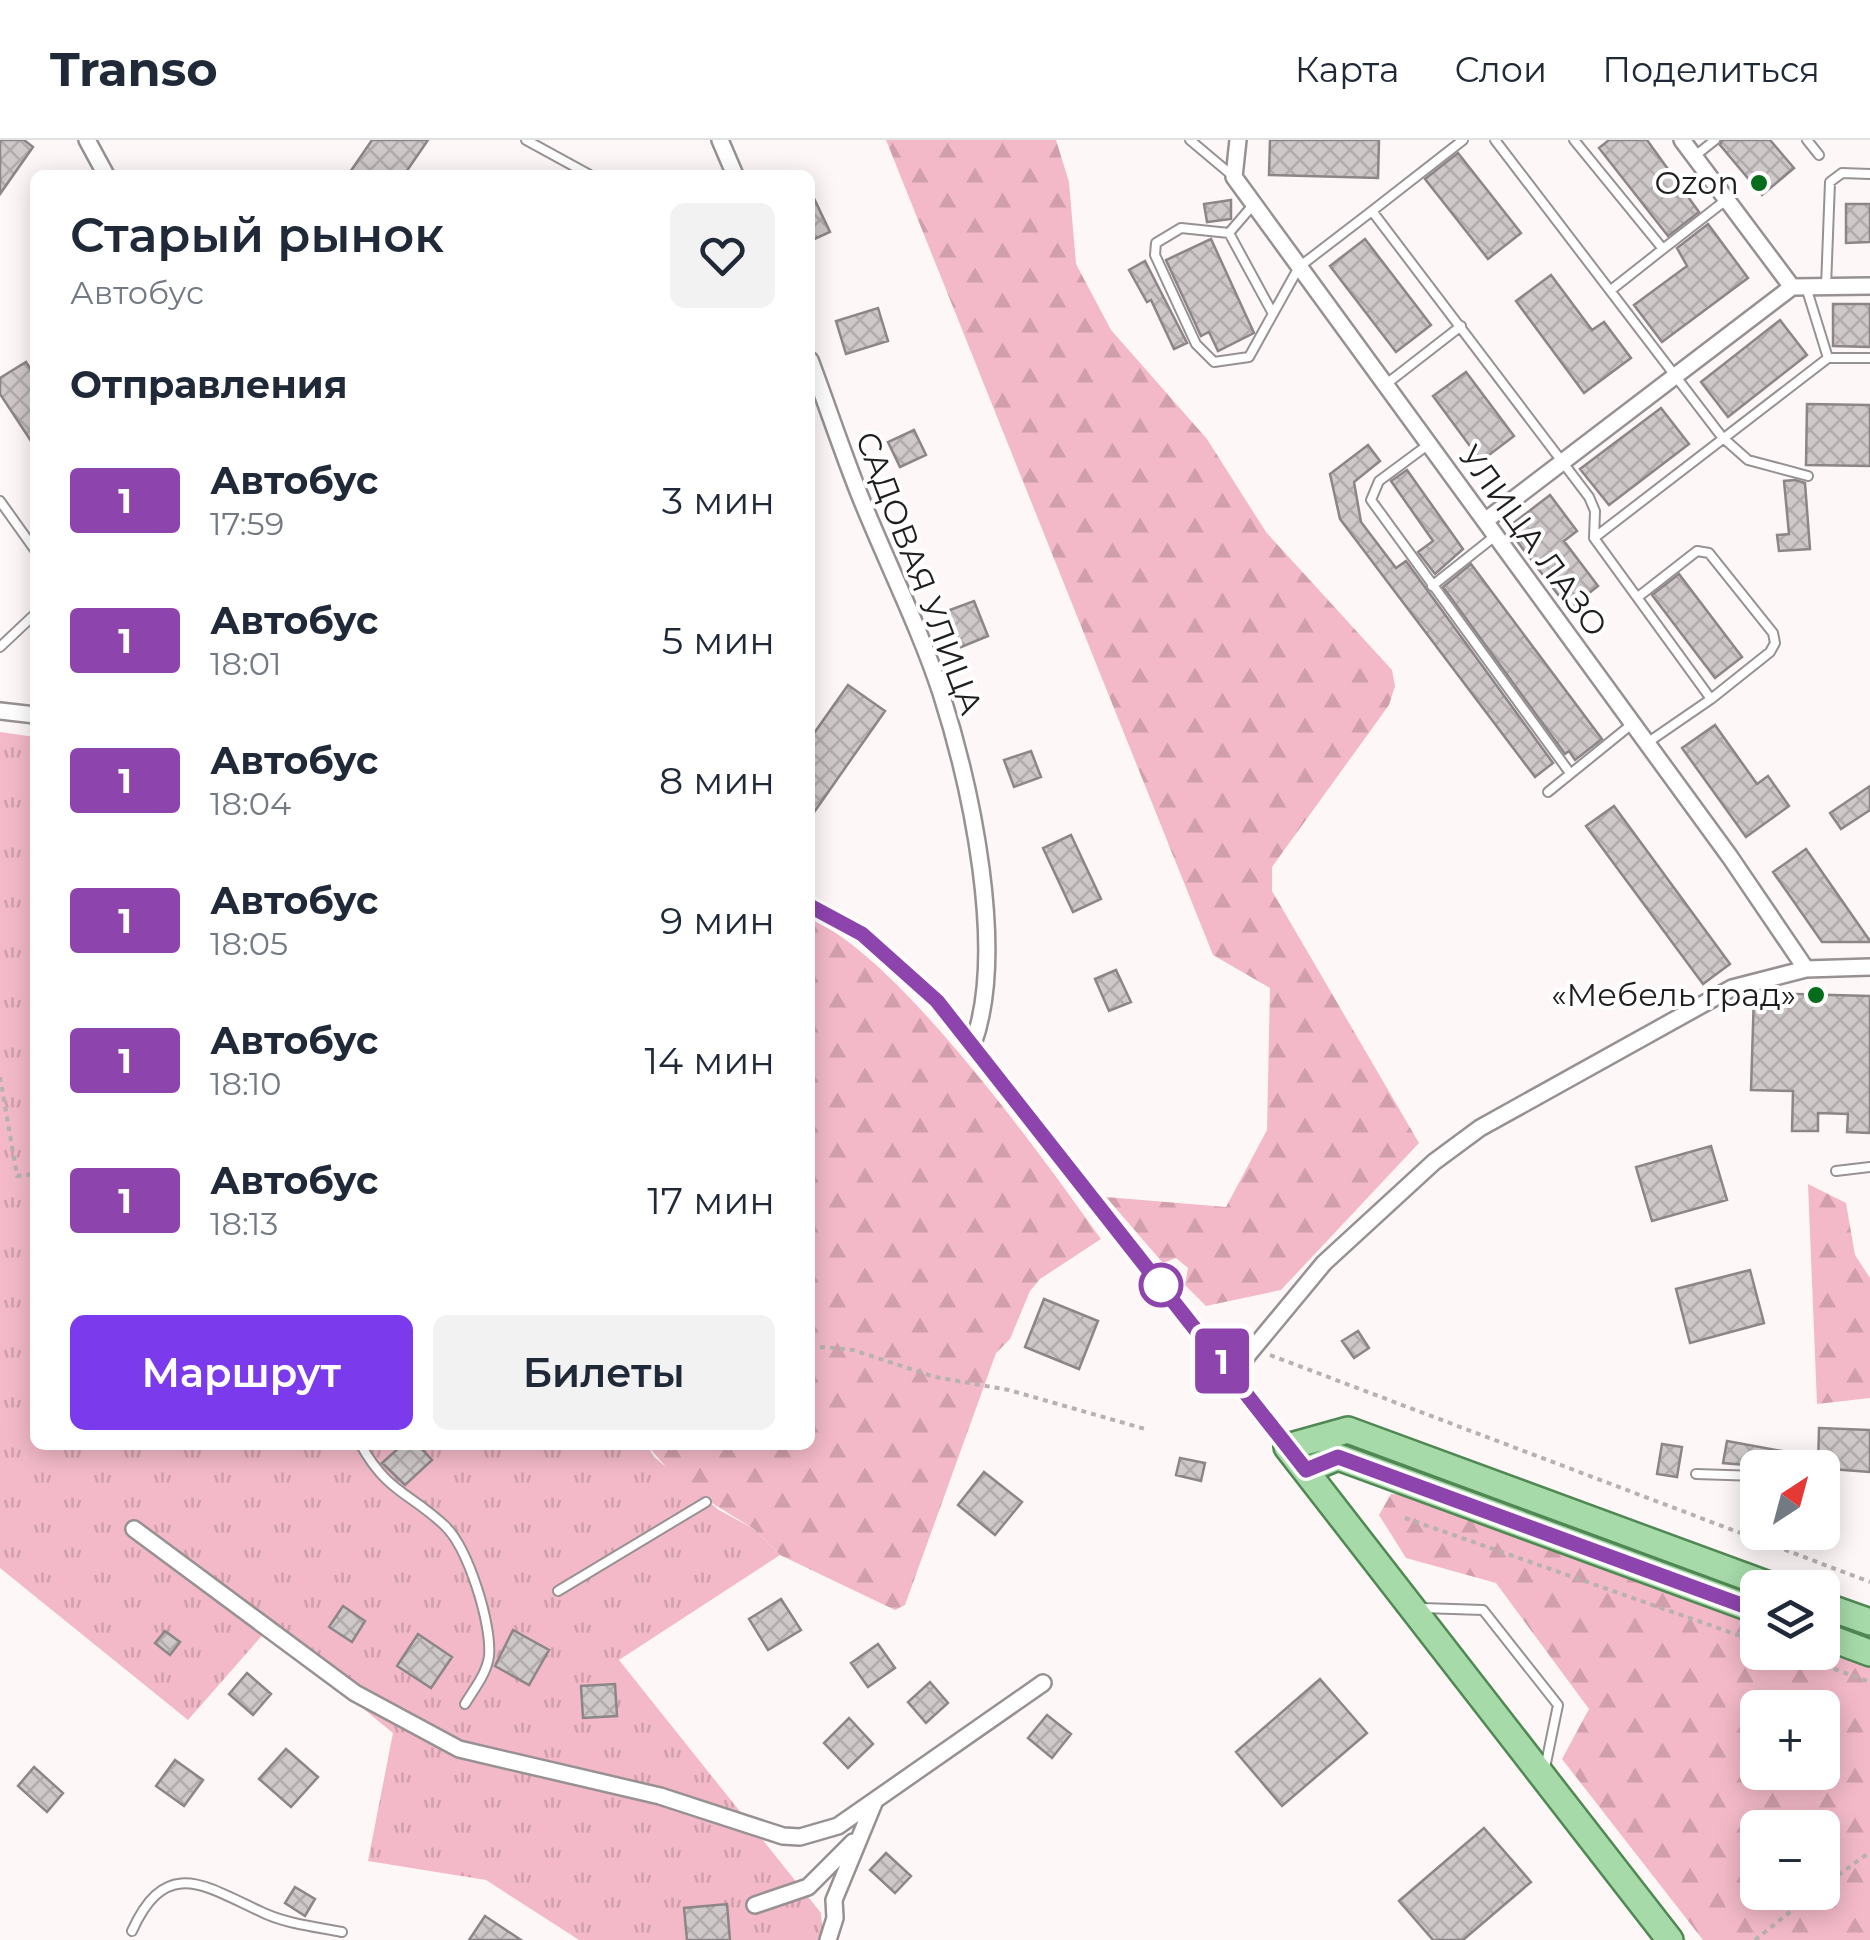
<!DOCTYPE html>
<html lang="ru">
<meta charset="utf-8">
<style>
:root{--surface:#fff;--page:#f2f2f3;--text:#1f2937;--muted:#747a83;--line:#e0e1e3;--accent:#7c3aed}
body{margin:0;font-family:Montserrat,sans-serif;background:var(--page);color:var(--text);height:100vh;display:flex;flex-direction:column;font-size:38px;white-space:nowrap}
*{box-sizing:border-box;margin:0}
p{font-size:32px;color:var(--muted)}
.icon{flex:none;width:55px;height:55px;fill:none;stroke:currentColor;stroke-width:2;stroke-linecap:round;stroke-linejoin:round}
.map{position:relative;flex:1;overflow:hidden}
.details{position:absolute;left:30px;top:30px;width:785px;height:1280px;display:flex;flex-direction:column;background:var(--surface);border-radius:15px;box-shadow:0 5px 25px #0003}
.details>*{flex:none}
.badge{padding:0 20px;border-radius:8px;font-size:35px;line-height:65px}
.needle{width:65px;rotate:36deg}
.tools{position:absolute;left:1740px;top:1310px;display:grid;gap:20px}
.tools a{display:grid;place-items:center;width:100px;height:100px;border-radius:15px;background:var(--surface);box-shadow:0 5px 25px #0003;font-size:50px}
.map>.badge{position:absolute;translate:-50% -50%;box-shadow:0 0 0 5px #fff}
h2{padding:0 40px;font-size:38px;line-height:90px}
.round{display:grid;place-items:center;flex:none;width:105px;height:105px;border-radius:15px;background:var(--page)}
.overview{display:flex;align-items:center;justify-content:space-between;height:170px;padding:0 40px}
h1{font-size:48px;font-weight:600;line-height:75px}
.button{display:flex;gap:20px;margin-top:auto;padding:20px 40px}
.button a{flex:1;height:115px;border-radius:15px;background:var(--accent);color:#fff;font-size:40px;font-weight:600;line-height:115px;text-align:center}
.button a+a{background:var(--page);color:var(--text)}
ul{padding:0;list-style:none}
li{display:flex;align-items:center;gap:30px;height:140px;padding:0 40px}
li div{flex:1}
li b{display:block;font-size:38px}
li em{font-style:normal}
li .badge{min-width:110px;font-weight:700;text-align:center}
header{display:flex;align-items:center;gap:60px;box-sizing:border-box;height:140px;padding:0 50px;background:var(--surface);border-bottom:2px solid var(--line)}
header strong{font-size:48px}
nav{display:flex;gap:55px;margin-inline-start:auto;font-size:35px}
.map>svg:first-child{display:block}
.grass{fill:url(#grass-tufts)}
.forest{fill:url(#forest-firs);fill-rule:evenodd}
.building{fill:url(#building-cross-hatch);stroke:#8d8688;stroke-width:2.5}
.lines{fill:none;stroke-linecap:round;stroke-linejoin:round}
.lane-casing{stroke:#989193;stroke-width:12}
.street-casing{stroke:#989193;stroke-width:20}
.primary-casing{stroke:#508853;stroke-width:30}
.path{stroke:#b7b1b2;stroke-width:4;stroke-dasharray:5 5;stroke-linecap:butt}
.lane{stroke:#fff;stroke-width:8}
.street{stroke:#fff;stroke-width:15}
.primary{stroke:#a6daa9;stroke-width:25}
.line-casing{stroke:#fff;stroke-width:22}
.line{stroke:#8e44ad;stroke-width:15}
.poi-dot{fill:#066d1d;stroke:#fff;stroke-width:4}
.stop-dot{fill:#fff;stroke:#8e44ad;stroke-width:5}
.labels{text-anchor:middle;stroke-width:8;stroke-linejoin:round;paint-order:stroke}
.poi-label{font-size:32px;fill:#201d1e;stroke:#fff;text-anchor:end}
.street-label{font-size:32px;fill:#201d1e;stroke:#fff}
</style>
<header>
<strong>Transo</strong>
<nav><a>Карта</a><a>Слои</a><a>Поделиться</a></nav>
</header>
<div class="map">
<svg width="1870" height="1800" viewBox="0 0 1870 1800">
<defs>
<pattern id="grass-tufts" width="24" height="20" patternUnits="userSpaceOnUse" patternTransform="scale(2.5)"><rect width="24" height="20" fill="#f3b9c8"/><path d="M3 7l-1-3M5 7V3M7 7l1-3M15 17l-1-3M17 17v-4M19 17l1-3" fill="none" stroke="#d09fab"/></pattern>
<pattern id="forest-firs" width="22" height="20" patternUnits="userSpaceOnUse" patternTransform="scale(2.5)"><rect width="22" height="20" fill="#f3b9c8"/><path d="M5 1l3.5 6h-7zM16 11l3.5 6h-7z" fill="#d09fab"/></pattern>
<pattern id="building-cross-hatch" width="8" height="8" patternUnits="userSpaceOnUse" patternTransform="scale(2.5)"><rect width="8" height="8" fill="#cfc8c9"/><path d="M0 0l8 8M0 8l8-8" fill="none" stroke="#b1abac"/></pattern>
</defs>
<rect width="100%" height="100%" fill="#fef7f8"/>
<path class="grass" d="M0 592 35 597V1305H647L654 1317 719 1370 754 1389 780 1415 619 1520 821 1773 823 1800H579L486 1740 368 1721 393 1593 267 1490 188 1580 0 1428Z
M1347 1302 1757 1454V1462L1344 1308Z"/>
<path class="forest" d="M886 0H1056L1069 42 1076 124 1111 190 1207 299 1266 392 1392 530 1395 546 1389 565 1272 727V751L1419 1003 1281 1150 1206 1166 1185 1145 1188 1128 1176 1118 1163 1123 1106 1057 1226 1067 1267 990 1270 848 1213 815Z
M810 779C897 814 1044 1019 1101 1099L1040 1139 1030 1151 1010 1199 996 1213 905 1465 895 1470 780 1415 754 1389 681 1344 647 1305H810Z
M1808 1044 1846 1063 1855 1115 1870 1138V1258L1817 1264Z
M1391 1354 1414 1355 1757 1486 1758 1512 1823 1510 1870 1528V1800H1703L1562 1619 1589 1569 1496 1443 1406 1418 1379 1375ZM1758 1568H1822V1632H1758ZM1758 1688H1822V1752H1758Z"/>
<path class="building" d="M0 0H24L33 7 0 54Z
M372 0H428L404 35H348Z
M1270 0H1379L1378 38 1269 35Z
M1609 0H1647L1699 72 1668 96 1599 8Z
M1722 0H1770L1794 28 1762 55 1720 5Z
M1458 13 1521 93 1488 119 1425 39Z
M810 50 830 92 810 101Z
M1231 60V79L1207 82 1204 64Z
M1846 64H1870V102L1846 103Z
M1708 84 1748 138 1662 202 1634 165 1687 126 1677 108Z
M1211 99 1254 193 1218 211 1209 192 1201 196 1166 120Z
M1365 99 1431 185 1396 212 1330 126Z
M1145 121 1187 203 1174 209 1151 160 1147 162 1129 130Z
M1551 135 1592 190 1604 182 1631 218 1584 253 1516 161Z
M1833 164H1870V207L1833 206Z
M878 168 888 201 846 214 836 181Z
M1780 180 1807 215 1728 277 1701 242Z
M26 222 35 236V307L0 254V238Z
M1466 232 1514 296 1481 321 1433 256Z
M1807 264 1870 265V326L1806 325Z
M1661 268 1689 304 1609 365 1580 329Z
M914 290 926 315 900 327 888 302Z
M1368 305 1380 321 1354 342 1361 382 1396 428 1406 421 1553 623 1535 637 1340 379 1330 334Z
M1407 330 1463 409 1435 434 1418 412 1433 401 1391 341Z
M1795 340 1805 343 1810 409 1779 411 1777 395 1789 394 1784 341Z
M1550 355 1577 391 1564 401 1598 446 1569 469 1507 388Z
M1471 424 1602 599 1575 620 1569 611 1565 614 1443 447Z
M1679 434 1742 517 1715 538 1652 455Z
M974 461 988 496 961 507 947 471Z
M848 545 885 571 810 678V599Z
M1715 585 1757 644 1768 636 1789 666 1746 697 1682 608Z
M1031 611 1041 637 1014 647 1004 620Z
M1870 646V670L1841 689 1830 673Z
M1614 666 1730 824 1703 844 1586 686Z
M1071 695 1101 759 1073 772 1043 708Z
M1806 709 1870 801V802H1822L1773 732Z
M1116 830 1131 862 1109 871 1095 839Z
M1757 853 1870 856V993L1847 992 1848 974 1818 973V991H1792L1793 951 1751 950 1754 854Z
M1711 1006 1727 1060 1652 1081 1636 1027Z
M1750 1130 1764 1183 1690 1203 1676 1149Z
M1044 1159 1098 1181 1079 1229 1025 1207Z
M1358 1191 1369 1208 1354 1218 1342 1201Z
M1819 1288 1870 1290V1332L1818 1328Z
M1727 1301 1787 1312 1784 1328 1723 1323Z
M1662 1304 1682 1307 1677 1337 1657 1334Z
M402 1305H418L432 1320 405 1345 382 1323Z
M1180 1318 1205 1323 1201 1341 1176 1335Z
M984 1332 1022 1362 995 1395 958 1365Z
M781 1459 801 1490 768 1510 749 1479Z
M343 1466 365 1481 352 1502 329 1487Z
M513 1490 549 1510 529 1545 495 1526Z
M165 1491 180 1502 170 1515 155 1503Z
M418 1494 452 1517 431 1548 397 1526Z
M878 1504 895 1528 868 1547 851 1523Z
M247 1533 271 1554 253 1575 229 1554Z
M1320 1539 1367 1593 1282 1666 1236 1612Z
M930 1542 948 1563 926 1583 908 1562Z
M615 1544 617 1576 583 1578 581 1546Z
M1047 1575 1071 1594 1052 1618 1028 1598Z
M849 1578 873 1604 848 1628 824 1603Z
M286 1609 318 1637 291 1667 259 1639Z
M175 1620 203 1640 184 1666 156 1646Z
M34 1627 63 1653 47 1672 18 1646Z
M1484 1688 1531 1742 1463 1800H1433L1399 1761Z
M886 1713 911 1736 895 1753 870 1730Z
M295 1747 315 1759 305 1776 285 1763Z
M727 1764 730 1800H687L684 1768Z
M485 1776 521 1800H469Z"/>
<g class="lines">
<defs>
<path id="lane" d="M526 0 590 35
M1190 0 1234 37
M1495 0 1722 297 1748 320 1808 336
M1574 0 1663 109 1611 150
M1807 0 1819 15
M1695 16 1715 0
M1253 65 1229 93 1181 88 1156 103 1155 115 1196 204 1214 222 1249 217 1299 127 1372 71 1589 357 1595 371 1594 398 1711 559 1647 603
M1372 71 1463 0
M1229 93 1272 172
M1663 109 1726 60
M1806 147 1828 218
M1826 147 1830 42 1842 33 1870 34
M1385 245 1461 186
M1429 304 1379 341 1371 360 1570 633
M0 361 35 410
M1594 398 1828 218H1870
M1432 446 1495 396
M1638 457 1697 411 1709 413 1773 493 1775 503 1770 512 1711 559
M0 507 35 474
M1548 652 1632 584
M1836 1031 1870 1027
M361 1305C387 1352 410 1353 444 1385 468 1407 492 1484 489 1516 487 1533 474 1549 465 1564
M1696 1334 1758 1336
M558 1451 706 1362
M1422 1468 1483 1470 1558 1565 1545 1628
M132 1791C167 1714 206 1747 266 1774 289 1784 317 1787 342 1792"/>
<path id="street" d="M87 0 106 35
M720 0 735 35
M1238 0 1234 37 1730 717 1806 829
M1682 0 1792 147
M1792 147 1870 146
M810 220C827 265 842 311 860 356 886 421 919 486 941 553 971 647 1007 811 973 904
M1485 381 1792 147
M0 571 35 575
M810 766 862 794 937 861 1287 1307
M1232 1234 1324 1123 1434 1022 1480 988 1732 848 1806 829 1870 827
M134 1389 355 1553 459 1609 660 1656 783 1696 800 1697 838 1686 1043 1543
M755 1765 808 1747 853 1702
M828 1800 835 1778 834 1760 874 1663"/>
<path id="primary" d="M1306 1330 1338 1317 1758 1471
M1822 1465 1870 1482
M1822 1495 1870 1513
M1670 1800 1287 1307 1348 1290 1777 1448"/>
</defs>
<use href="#lane" class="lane-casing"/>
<use href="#street" class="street-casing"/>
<use href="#primary" class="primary-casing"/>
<path class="path" d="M0 937 17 1036 35 1034
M810 1206 853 1210 935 1237 1009 1250 1145 1289
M1270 1215 1870 1442
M1405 1378 1758 1502
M1787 1512 1870 1542
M1822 1747 1870 1712
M1755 1800 1815 1752"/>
<use href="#lane" class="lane"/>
<use href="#street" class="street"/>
<use href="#primary" class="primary"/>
</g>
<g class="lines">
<defs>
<path id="line" d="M810 766 862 794 937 861 1306 1330 1338 1317 1758 1471"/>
</defs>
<use href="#line" class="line-casing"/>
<use href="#line" class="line"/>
</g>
<g class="poi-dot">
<circle cx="1759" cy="43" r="10"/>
<circle cx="1816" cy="855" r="10"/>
</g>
<circle class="stop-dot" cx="1161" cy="1145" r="20"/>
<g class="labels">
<g class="poi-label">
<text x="1739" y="54">Ozon</text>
<text x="1796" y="866">«Мебель град»</text>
</g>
<g class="street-label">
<text transform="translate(1533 401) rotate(54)" y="11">УЛИЦА ЛАЗО</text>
<text transform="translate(919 433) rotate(69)" y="11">САДОВАЯ УЛИЦА</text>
</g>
</g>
</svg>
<div class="tools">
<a><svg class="needle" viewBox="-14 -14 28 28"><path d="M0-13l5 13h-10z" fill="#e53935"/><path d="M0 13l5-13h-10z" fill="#747a83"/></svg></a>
<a><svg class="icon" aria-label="layers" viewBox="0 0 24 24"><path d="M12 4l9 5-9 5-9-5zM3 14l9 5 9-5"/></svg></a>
<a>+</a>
<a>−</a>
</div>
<b class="badge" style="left:1222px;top:1221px;background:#8e44ad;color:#fff">1</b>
<section class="details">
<div class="overview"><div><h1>Старый рынок</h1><p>Автобус</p></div><a class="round"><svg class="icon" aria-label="heart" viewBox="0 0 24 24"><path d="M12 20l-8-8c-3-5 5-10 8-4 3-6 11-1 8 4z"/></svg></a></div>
<h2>Отправления</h2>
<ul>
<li><span class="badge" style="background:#8e44ad;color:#fff">1</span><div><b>Автобус</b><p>17:59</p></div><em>3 мин</em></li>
<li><span class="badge" style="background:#8e44ad;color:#fff">1</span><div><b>Автобус</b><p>18:01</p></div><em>5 мин</em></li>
<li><span class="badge" style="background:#8e44ad;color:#fff">1</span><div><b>Автобус</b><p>18:04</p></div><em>8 мин</em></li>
<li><span class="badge" style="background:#8e44ad;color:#fff">1</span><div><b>Автобус</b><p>18:05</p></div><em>9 мин</em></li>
<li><span class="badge" style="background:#8e44ad;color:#fff">1</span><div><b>Автобус</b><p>18:10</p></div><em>14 мин</em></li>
<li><span class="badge" style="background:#8e44ad;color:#fff">1</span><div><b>Автобус</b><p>18:13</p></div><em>17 мин</em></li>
</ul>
<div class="button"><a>Маршрут</a><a>Билеты</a></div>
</section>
</div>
